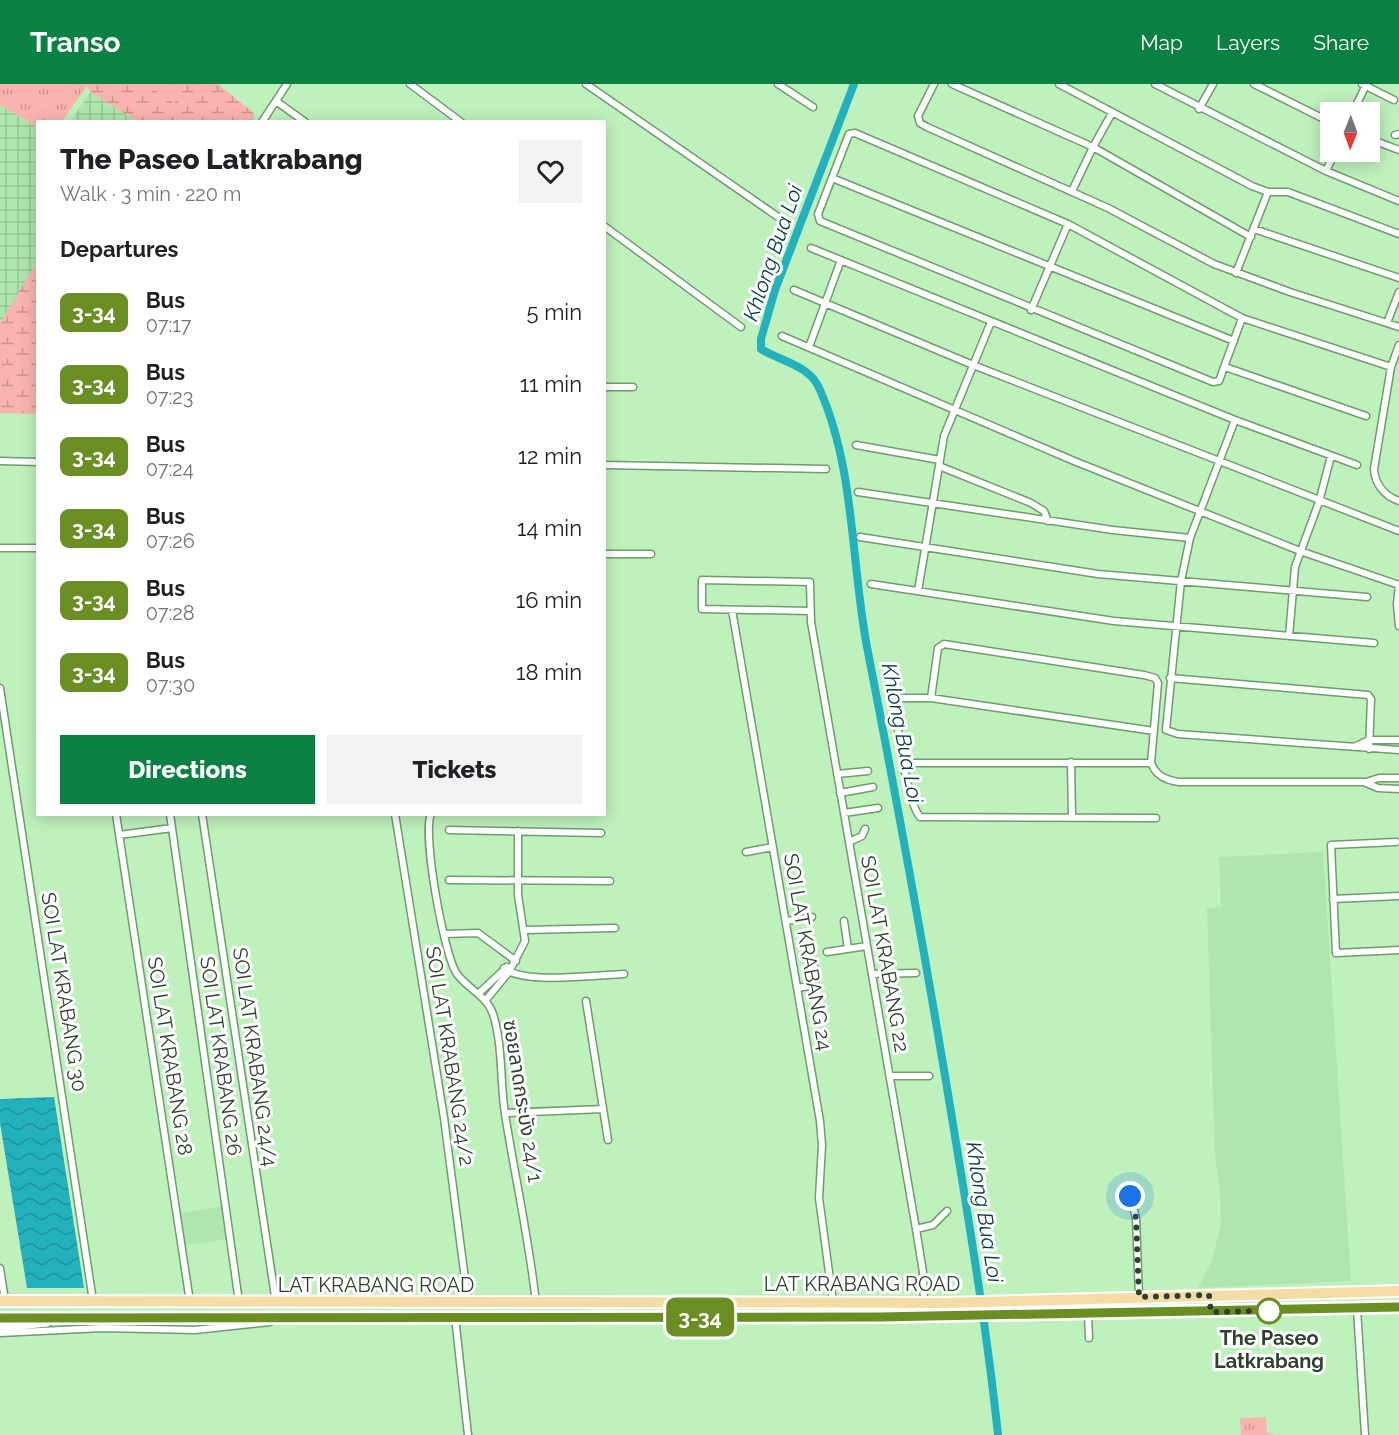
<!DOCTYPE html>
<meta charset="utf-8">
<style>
:root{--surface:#fff;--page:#f2f2f2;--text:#202124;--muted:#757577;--accent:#0b8043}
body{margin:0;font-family:Raleway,"Noto Sans Thai",sans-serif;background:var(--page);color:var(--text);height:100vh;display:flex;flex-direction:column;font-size:22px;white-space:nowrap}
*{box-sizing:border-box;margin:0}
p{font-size:20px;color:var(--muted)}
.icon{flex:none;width:33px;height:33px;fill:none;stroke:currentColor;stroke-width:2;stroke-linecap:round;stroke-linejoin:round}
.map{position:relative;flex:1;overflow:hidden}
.details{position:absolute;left:36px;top:36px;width:570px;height:696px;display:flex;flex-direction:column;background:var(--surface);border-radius:0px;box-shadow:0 3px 15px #0003}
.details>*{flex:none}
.badge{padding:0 12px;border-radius:9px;font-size:21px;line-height:39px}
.needle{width:39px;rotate:181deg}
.tools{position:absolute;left:1320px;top:18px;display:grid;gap:12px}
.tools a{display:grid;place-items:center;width:60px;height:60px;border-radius:0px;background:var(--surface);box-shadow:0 3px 15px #0003;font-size:30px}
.you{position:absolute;width:30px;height:30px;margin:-15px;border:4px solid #fff;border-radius:50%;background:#1a73e8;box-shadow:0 0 0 9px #1a73e833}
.map>.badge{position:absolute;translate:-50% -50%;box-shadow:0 0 0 3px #fff}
h2{padding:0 24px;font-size:22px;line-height:54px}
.round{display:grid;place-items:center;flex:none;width:63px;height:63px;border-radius:0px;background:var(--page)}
.headline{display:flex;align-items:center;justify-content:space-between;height:102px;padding:0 24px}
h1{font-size:28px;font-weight:800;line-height:45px}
.primary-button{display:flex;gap:12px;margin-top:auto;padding:12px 24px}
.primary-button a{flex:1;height:69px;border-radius:0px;background:var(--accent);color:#fff;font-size:24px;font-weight:800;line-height:69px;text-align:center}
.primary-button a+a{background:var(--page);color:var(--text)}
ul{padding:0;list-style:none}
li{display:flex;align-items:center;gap:18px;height:72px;padding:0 24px}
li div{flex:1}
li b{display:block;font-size:22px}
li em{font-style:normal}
li .badge{min-width:66px;font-weight:700;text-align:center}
header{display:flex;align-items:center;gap:36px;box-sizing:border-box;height:84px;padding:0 30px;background:var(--accent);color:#fff}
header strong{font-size:28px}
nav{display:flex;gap:33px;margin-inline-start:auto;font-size:21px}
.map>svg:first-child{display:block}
.built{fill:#aee6ad}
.industrial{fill:url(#industrial-grid)}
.grass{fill:url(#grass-tufts)}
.wetland{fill:url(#wetland-marsh)}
.water{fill:url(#water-waves)}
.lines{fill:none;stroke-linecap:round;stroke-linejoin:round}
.canal{stroke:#23b1bd;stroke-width:8}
.minor-casing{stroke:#6e9d6e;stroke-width:9}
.secondary-casing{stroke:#6e9d6e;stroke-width:12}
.primary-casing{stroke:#fff;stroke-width:14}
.minor{stroke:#fff;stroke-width:6}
.secondary{stroke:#fff;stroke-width:9}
.primary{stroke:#f5dca6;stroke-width:10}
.line-casing{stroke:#fff;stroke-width:14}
.line{stroke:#6b8e23;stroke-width:9}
.walk{stroke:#2d412d;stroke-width:6;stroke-dasharray:0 10.8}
.stop-dot{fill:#fff;stroke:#6b8e23;stroke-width:3}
.labels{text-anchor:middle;stroke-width:6;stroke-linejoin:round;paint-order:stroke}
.street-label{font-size:20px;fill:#2d412d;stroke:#fff}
.stop-label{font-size:20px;font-weight:bold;fill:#2d412d;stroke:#fff}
.water-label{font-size:21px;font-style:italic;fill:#003d42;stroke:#fff}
</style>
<header>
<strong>Transo</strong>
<nav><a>Map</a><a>Layers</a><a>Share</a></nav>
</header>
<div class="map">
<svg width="1399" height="1351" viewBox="0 0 1399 1351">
<defs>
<pattern id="industrial-grid" width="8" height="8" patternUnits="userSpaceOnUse" patternTransform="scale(1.5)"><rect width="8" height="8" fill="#aee6ad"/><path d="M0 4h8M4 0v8" fill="none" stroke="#96c695"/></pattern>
<pattern id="grass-tufts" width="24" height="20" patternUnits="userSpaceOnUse" patternTransform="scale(1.5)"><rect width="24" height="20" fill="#f9b4af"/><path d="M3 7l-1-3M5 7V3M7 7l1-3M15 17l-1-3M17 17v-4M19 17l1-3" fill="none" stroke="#ca948f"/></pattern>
<pattern id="wetland-marsh" width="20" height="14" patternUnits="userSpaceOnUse" patternTransform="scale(1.5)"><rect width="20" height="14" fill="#f9b4af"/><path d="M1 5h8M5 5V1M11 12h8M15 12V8" fill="none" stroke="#ca948f"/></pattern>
<pattern id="water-waves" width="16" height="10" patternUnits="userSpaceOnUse" patternTransform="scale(1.5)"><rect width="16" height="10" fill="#23b1bd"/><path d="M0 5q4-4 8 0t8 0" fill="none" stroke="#1f929a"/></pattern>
</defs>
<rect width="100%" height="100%" fill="#bff1bd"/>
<path class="built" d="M1323 768 1351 1197 1198 1204 1212 1176 1221 1141 1220 1108 1215 1073 1207 824 1221 823 1219 773Z
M224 1122 229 1155 185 1161 180 1129Z"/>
<path class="industrial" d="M90 8 137 37 70 38Z
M0 21 37 43 38 178 0 239Z"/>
<path class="grass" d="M0 0H86L87 2 62 37 38 38 37 43 0 21Z
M146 0H187L174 19Z
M1266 1333 1267 1349 1277 1351H1241L1240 1334Z"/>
<path class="wetland" d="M86 0H146L174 19 187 0H218L254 29 253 37H137L90 8Z
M37 178V330L0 329V239Z"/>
<path class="water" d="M54 1013 84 1204H27L0 1039V1015Z"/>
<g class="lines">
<path class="canal" d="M854 0 775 206 761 255V265C782 278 810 281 820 306 855 385 851 479 867 563 898 722 927 881 953 1040 970 1144 987 1247 998 1351"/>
<defs>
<path id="minor" d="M410 0 461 38
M586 0 784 137
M778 0 813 23
M934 0 918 32 920 39 927 43 1108 124 1214 180 1290 208 1399 243
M952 0 1093 63 1251 153
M1059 0 1252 102 1268 108H1288L1399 150
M1155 0 1326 87 1399 117
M1254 0 1330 38
M1362 0 1394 16
M276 17 305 38
M1199 25 1213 0
M1353 28 1366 1
M262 38 287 0
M1395 51 1399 50
M1370 55 1399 66
M1326 87 1335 68
M832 94 1234 257
M1072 107 1093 63 1112 29
M604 142 741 243
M1254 145 1399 194
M811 164 1235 336 1357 381
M1236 189 1268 108
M794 206 973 281 1399 447
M1031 226 1068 140
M1242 234 1219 297 1213 298 820 137 818 130 849 50 855 49 1068 140 1242 234 1391 283
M1387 239 1399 208
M782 252 1074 377 1300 467 1399 501
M1399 261 1391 283 1374 385C1375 401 1385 412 1399 417
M809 263 841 176
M1225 283 1366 332
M604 303H633
M1235 336 1190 454 1181 497 1166 646 1178 650 1399 666
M856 361 940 376
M0 377 38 378
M604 381 826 385
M939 382 1031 419 1044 427 1048 437
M858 408 1113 446 1190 454
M860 453 1098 490 1367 513
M0 464H38
M604 470H651
M871 500 1114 537 1374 559
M1399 501 1397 520 1399 542
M918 507 944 352 991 238
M732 526 820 1037 822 1061 819 1114 833 1218
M810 527 702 525V496L810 498 811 538 916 1145 923 1188 924 1218
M1289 552 1295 483 1319 418 1331 372
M1170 594 1368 611 1371 615 1369 665
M0 604 93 1217
M931 614 938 564 944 560 1144 591 1155 594 1158 599 1151 679C1156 692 1166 696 1179 698H1366L1379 694H1399
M1154 647 931 614H897L894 618C898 643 906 716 920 733L1156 734
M1356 662 1369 656H1399
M1071 678 1072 734
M905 679H1151
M837 690 868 687
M1366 699 1378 704 1399 705
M840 709 873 703
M844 729 878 724
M116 730 190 1218
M170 730 239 1218
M202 730 276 1219
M395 730 444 1034 468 1218
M431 730C422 750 444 872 457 890 468 905 487 912 493 930 503 962 500 998 505 1030 515 1093 529 1155 536 1219
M449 746 601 749
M119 751 172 744
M849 758 862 752 865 745
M1396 758 1331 761 1336 869 1399 866
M746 768 773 763
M449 796 610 797
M1333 815 1399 812
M787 837 812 833
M844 837 848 865
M525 846 615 844
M444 850 478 849 516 877
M827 868 867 862
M504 884C524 901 597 891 624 890
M872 890 916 889
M797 904 815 901V884
M478 910 507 883
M485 917 509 888 525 857 518 811V747
M586 917 608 1056
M890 992H929
M505 1029 603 1025
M1130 1112 1136 1134 1139 1213
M916 1145 933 1141 947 1127
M0 1184 5 1217
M1357 1225 1365 1351
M1088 1231 1089 1254
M455 1233 468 1351
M0 1249 102 1244 195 1246 270 1238"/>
<path id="secondary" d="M0 1243 47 1238"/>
<path id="primary" d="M0 1217 943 1219 1399 1207
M0 1234 881 1233 1399 1223"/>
</defs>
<use href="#minor" class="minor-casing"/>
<use href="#secondary" class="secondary-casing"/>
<use href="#primary" class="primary-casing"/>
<use href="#minor" class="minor"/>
<use href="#secondary" class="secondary"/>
<use href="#primary" class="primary"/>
</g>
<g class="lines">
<defs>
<path id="line" d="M0 1234 880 1233 1399 1223"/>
</defs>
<use href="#line" class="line-casing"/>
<use href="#line" class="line"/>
<path class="walk" d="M1130 1112 1136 1134 1139 1213 1209 1211 1211 1228 1269 1227"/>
</g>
<circle class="stop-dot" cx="1269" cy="1227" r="12"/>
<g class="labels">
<g class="street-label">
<text transform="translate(808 868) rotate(80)" y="7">SOI LAT KRABANG 24</text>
<text transform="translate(885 870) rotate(80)" y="7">SOI LAT KRABANG 22</text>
<text transform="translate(64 908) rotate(81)" y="7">SOI LAT KRABANG 30</text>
<text transform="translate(170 972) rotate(81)" y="7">SOI LAT KRABANG 28</text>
<text transform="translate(221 972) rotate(82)" y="7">SOI LAT KRABANG 26</text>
<text transform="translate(450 972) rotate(81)" y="7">SOI LAT KRABANG 24/2</text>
<text transform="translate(255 973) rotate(82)" y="7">SOI LAT KRABANG 24/4</text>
<text transform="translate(523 1017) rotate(81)" y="7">ซอยลาดกระบัง 24/1</text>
<text x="862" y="1207">LAT KRABANG ROAD</text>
<text x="376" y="1208">LAT KRABANG ROAD</text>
</g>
<g class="stop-label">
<text x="1269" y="1261">The Paseo<tspan x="1269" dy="23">Latkrabang</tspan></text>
</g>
<g class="water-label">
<text transform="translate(773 169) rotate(-71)" y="7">Khlong Bua Loi</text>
<text transform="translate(902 649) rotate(79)" y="7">Khlong Bua Loi</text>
<text transform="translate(984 1128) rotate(81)" y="7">Khlong Bua Loi</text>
</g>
</g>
</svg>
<div class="tools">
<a><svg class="needle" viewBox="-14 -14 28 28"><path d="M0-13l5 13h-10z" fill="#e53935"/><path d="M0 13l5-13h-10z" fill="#757577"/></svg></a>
</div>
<div class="you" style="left:1130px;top:1112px"></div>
<b class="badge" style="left:700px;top:1233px;background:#6b8e23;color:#fff">3-34</b>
<section class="details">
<div class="headline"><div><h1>The Paseo Latkrabang</h1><p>Walk · 3 min · 220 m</p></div><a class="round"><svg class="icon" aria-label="heart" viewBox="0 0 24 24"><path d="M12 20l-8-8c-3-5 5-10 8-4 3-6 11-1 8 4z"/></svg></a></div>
<h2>Departures</h2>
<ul>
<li><span class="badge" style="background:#6b8e23;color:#fff">3-34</span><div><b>Bus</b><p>07:17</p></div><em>5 min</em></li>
<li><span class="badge" style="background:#6b8e23;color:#fff">3-34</span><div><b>Bus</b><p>07:23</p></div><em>11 min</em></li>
<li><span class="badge" style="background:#6b8e23;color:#fff">3-34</span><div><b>Bus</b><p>07:24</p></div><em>12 min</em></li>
<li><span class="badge" style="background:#6b8e23;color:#fff">3-34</span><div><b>Bus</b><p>07:26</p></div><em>14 min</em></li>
<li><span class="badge" style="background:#6b8e23;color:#fff">3-34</span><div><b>Bus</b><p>07:28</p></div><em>16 min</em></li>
<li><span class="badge" style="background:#6b8e23;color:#fff">3-34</span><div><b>Bus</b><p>07:30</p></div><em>18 min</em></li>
</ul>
<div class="primary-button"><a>Directions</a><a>Tickets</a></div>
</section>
</div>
